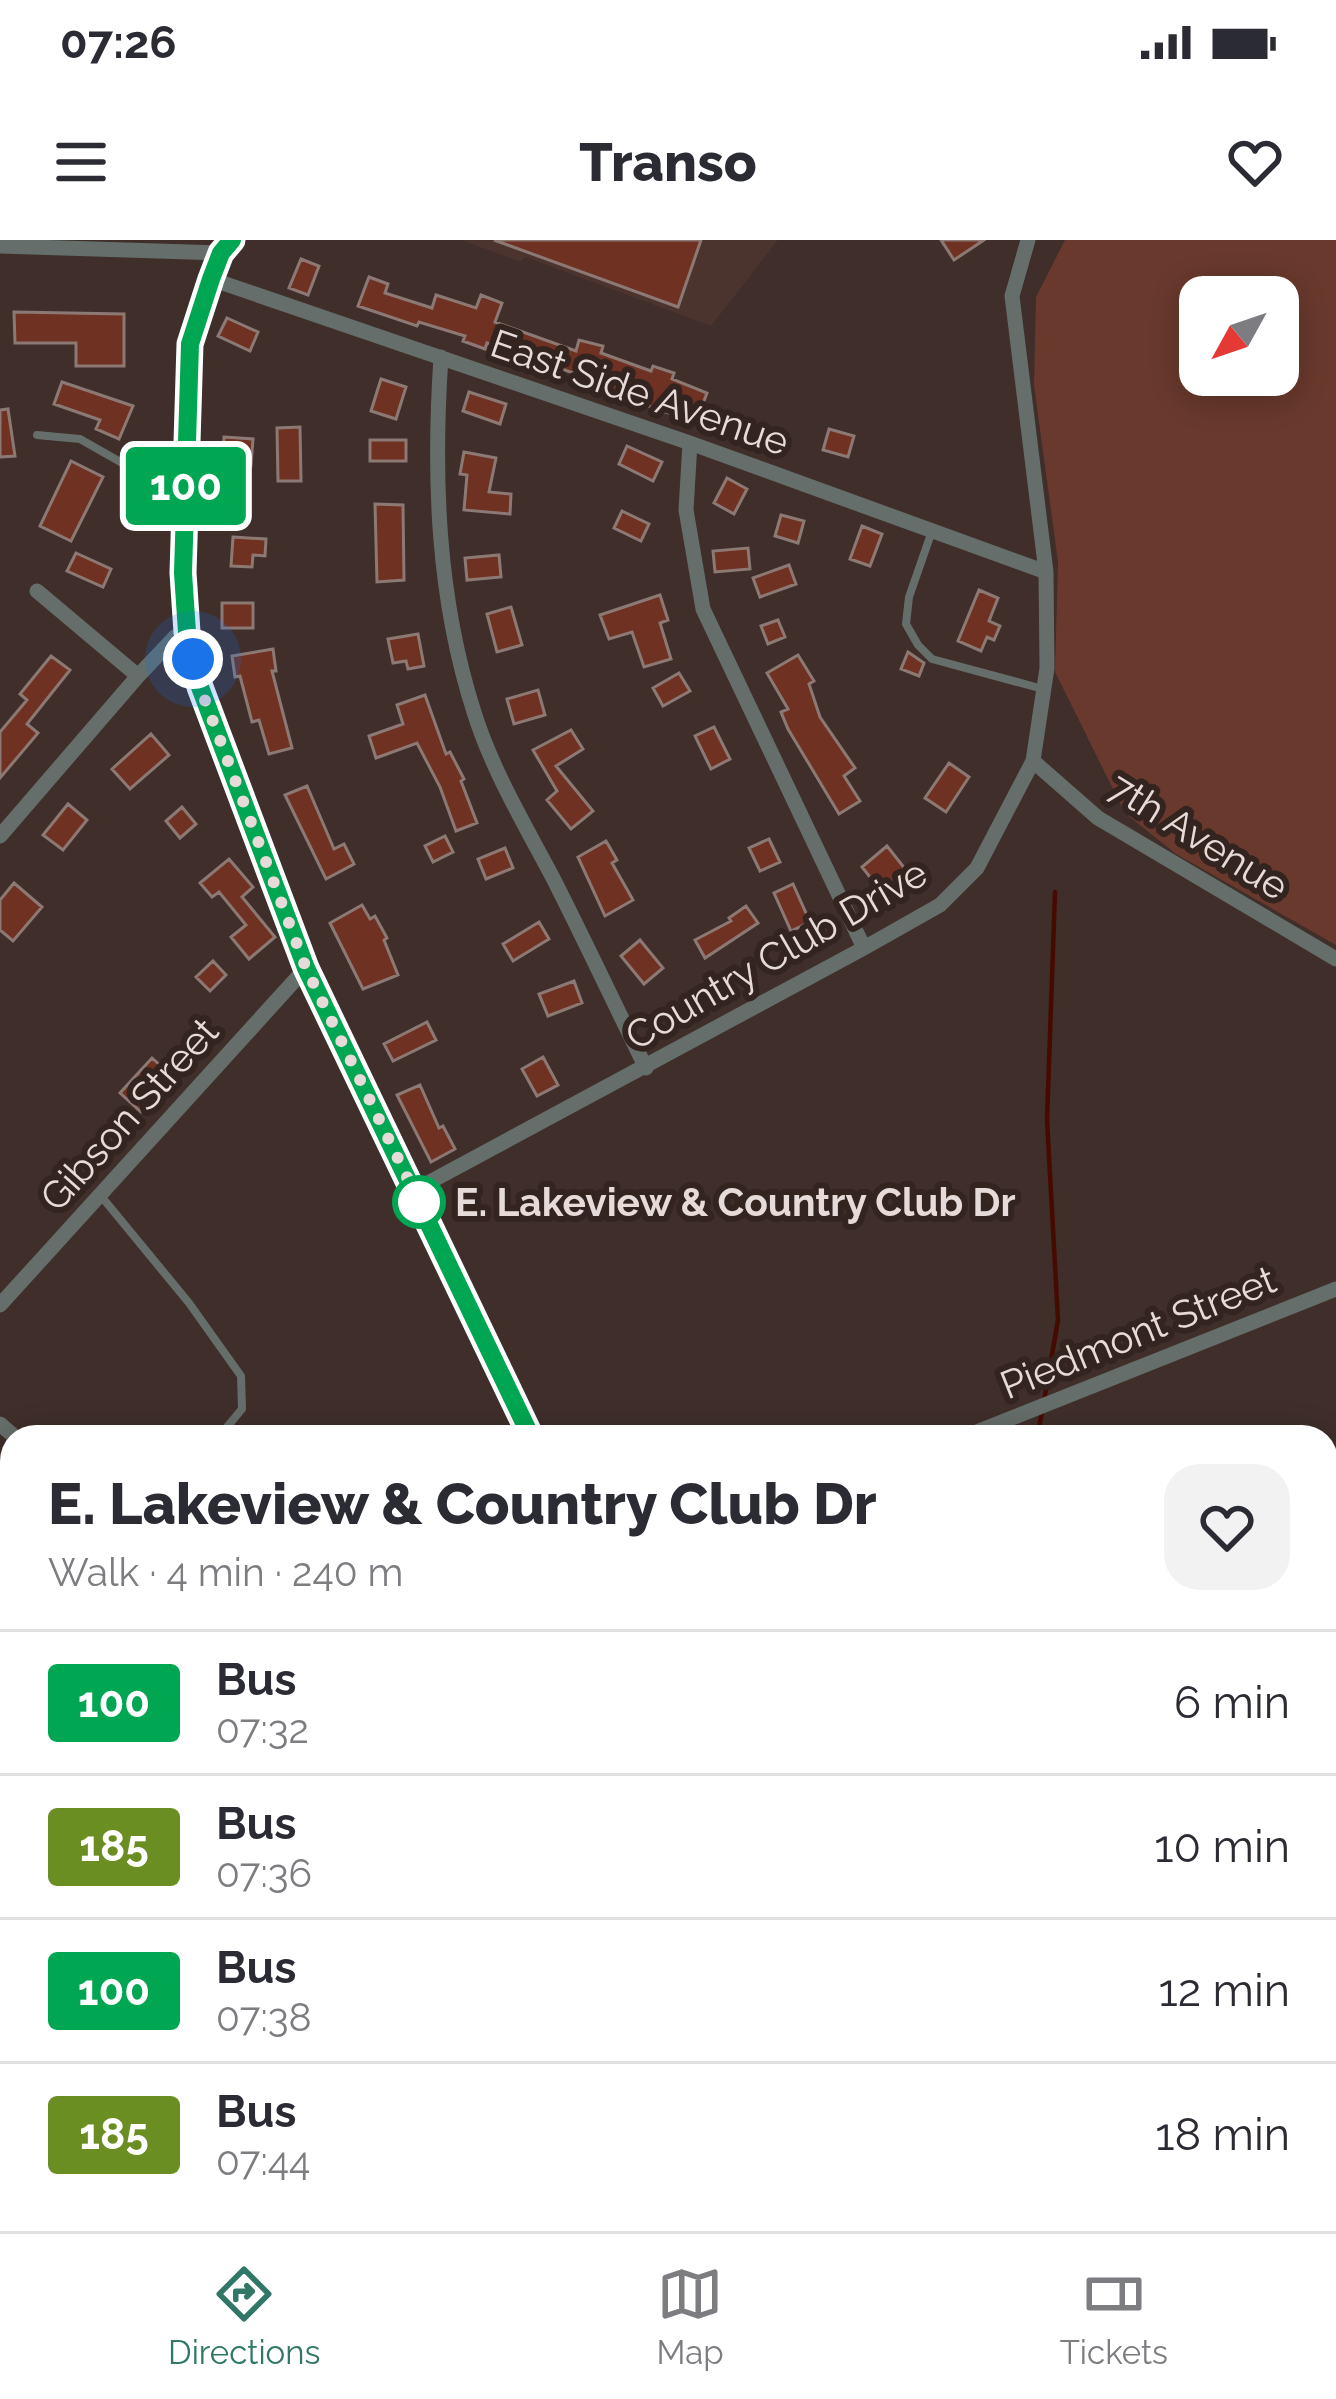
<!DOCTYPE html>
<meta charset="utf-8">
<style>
:root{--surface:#fff;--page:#f2f2f3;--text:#2b2b33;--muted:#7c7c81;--line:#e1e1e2;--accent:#307767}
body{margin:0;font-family:Raleway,sans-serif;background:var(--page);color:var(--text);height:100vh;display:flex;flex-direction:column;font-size:45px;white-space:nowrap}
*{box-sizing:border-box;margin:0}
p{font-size:39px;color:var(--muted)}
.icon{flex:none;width:66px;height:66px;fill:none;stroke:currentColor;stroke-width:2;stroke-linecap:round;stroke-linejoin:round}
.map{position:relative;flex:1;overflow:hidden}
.side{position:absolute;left:0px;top:1185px;width:1338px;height:807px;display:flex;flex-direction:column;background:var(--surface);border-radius:36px 36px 0 0;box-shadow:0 6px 30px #0003}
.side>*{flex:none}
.badge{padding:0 24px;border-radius:9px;font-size:42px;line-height:78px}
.needle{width:78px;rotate:230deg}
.fabs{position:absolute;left:1179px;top:36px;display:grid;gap:24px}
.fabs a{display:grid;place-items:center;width:120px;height:120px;border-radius:24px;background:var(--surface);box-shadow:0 6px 30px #0003;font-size:60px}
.you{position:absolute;width:60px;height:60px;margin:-30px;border:9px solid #fff;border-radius:50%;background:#1a73e8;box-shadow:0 0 0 18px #1a73e833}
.map>.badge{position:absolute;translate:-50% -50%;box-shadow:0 0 0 6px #fff}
.round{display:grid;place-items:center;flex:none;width:126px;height:126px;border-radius:36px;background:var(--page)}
.headline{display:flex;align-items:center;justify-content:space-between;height:204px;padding:0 48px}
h1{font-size:57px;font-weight:800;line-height:90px}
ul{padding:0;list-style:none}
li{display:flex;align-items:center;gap:36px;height:144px;padding:0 48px;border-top:3px solid var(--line)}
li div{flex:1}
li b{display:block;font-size:45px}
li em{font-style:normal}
li .badge{min-width:132px;font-weight:700;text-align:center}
.status{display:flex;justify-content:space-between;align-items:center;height:84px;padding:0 60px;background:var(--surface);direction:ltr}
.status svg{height:33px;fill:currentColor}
header{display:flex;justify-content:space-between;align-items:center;height:156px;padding:0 48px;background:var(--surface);font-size:54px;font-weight:800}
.tabs{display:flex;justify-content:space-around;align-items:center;height:168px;border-top:3px solid var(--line);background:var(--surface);font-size:33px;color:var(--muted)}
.tabs a{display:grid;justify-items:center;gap:6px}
.tabs .on{color:var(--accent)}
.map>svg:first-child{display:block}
.built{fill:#4c342e}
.green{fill:#69392d;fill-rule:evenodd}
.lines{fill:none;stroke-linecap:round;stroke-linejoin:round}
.stream{stroke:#460b00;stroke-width:4.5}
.building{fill:#6f3121;stroke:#8d7974;stroke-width:3}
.service{stroke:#656e6a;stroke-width:8}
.minor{stroke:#656e6a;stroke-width:15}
.tertiary{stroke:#656e6a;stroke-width:21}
.line-casing{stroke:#fff;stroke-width:27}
.line{stroke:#00a651;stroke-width:18}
.walk{stroke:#e6dbd8;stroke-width:12;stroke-dasharray:0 21.6}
.stop-dot{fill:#fff;stroke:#00a651;stroke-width:6}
.labels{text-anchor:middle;stroke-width:12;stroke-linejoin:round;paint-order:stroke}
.street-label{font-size:39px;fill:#e6dbd8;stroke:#342420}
.stop-label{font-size:39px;font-weight:bold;fill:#e6dbd8;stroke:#342420;text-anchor:start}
</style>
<div class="status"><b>07:26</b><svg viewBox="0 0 49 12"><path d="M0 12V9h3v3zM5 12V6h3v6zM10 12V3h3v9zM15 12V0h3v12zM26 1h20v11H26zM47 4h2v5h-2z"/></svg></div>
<header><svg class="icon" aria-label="menu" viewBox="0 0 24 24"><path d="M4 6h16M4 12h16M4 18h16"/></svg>Transo<svg class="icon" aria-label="heart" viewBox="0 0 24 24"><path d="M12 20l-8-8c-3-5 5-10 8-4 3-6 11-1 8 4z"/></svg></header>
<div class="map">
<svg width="1336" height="1991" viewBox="0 0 1336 1991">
<rect width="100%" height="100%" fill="#3f2e2a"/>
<path class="built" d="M461 0H778L711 86 525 17 521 22Z"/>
<path class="green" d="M1065 0H1336V705L1176 614 1125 573 1055 432 1058 322 1034 145 1036 57ZM1200 57H1278V135H1200Z"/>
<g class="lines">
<path class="stream" d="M1044 1161 1058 1080 1047 880 1055 652
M1037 1197 1042 1172
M1165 1980 1166 1991"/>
</g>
<path class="building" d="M494 0H701L678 67Z
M941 0H984L954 20Z
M301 19 319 26 308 55 289 48Z
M369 37 388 44 385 53 432 68 436 55 476 68 481 55 502 63 495 82 576 111 579 100 603 106 601 113 651 131 653 126 674 133 672 139 707 153 696 182 641 164 604 149 605 144 487 103 485 109 463 101 465 96 419 82 417 86 358 66Z
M14 72 124 74V126H76V103H15Z
M227 78 258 92 250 111 218 96Z
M381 139 406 147 396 179 371 171Z
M62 142 133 166 119 199 96 189 100 180 54 164Z
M469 152 506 164 500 184 463 171Z
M8 169 15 216 0 217V170Z
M300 187 301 241H278L277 188Z
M829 189 854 196 848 217 823 210Z
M224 197 253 199 251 226 223 224Z
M370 200H406V221H370Z
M627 206 662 222 653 241 619 224Z
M464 212 496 218 489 252 511 254 510 274 464 270 467 235 460 234Z
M71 221 103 237 71 301 40 286Z
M727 238 747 249 734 274 714 263Z
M375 264 403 265 404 340 377 342Z
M622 271 649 284 641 301 614 288Z
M781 275 804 281 798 303 775 296Z
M862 286 882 294 870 326 850 319Z
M233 297 266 299 265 316 253 315 252 327 231 326Z
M748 308 750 329 715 332 713 311Z
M76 313 111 329 103 347 67 331Z
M499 315 501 337 467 340 465 318Z
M789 325 796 344 760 357 753 338Z
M979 350 998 358 989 381 1000 386 994 400 987 397 981 411 958 401Z
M660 355 668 380 660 383 671 419 644 427 632 392 609 399 600 375Z
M222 363H253V388H222Z
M511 367 522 405 497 412 487 374Z
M778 380 785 397 768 404 761 386Z
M418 394 424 426 408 429 406 421 393 423 388 399Z
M273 409 276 431H272L292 508 269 514 259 480 252 482 240 436 235 437 232 416Z
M908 412 924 423 919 436 901 429Z
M798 415 814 441 809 444 820 477 855 528 844 536 860 561 839 574 788 489 781 472 788 469 767 433Z
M51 416 70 430 27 484 38 493 0 538V492L27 460 20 454Z
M679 433 690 451 663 466 653 448Z
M538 450 545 475 514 484 507 459Z
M425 455 446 514 450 512 464 539 461 541 477 583 456 591 440 547 417 503 376 518 369 496 403 484 397 465Z
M714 487 730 519 711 529 695 496Z
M571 490 583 509 556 526 593 571 571 589 547 560 557 551 533 510Z
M151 494 169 515 130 549 112 529Z
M949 523 969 537 946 572 925 558Z
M307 546 334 609 344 604 354 624 326 639 285 555Z
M68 564 87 580 63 610 43 595Z
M182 567 196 584 180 598 166 581Z
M445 596 453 612 433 622 425 606Z
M769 599 780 622 760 631 749 608Z
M606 601 617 620 612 623 633 660 605 676 578 617Z
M887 606 906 630 881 651 862 627Z
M505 608 513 628 486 639 478 619Z
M229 619 253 647 242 657 275 697 249 719 231 697 246 685 219 652 212 657 200 643Z
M14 643 42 667 13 701 0 690V660Z
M793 644 810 682 791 691 774 653Z
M362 665 370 679 375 676 387 698 384 700 398 735 363 749 330 683Z
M746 666 758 683 705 718 695 700 731 681 729 678Z
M539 682 549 699 513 721 503 704Z
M640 700 663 728 644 744 621 716Z
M213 721 226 735 210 751 196 737Z
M574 741 582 763 548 776 539 754Z
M427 782 436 800 393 821 384 804Z
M543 817 558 845 537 856 522 829Z
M152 818 173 837 141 872 120 853Z
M420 845 439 888 443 886 455 909 431 922 397 855Z"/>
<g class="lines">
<path class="service" d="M37 195 80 199 152 240 184 246
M932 291 909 357 906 384 918 405 932 419 1043 449
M101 956 189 1063 241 1136 242 1169 227 1187
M460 1991 465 1980"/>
<path class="minor" d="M0 6 221 13
M211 39 690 203 1046 332
M441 117C433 236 437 357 474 472 492 530 525 585 553 638 585 701 615 765 646 828
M690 203 686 270 703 369 864 708
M37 351 138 436
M1033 521 1098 578 1336 719
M0 596 138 436 175 397 187 392
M413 951 864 708 940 665 977 628 1033 521 1047 428 1046 332 1012 56 1028 0
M0 1065 306 728
M0 1184 15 1197
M964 1197 1336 1049
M0 1349 12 1356
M1326 1551 1336 1562
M1326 1893 1336 1890"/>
<path class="tertiary" d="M232 0 221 13 211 39 190 104 183 333 187 392 200 447 306 728 531 1197
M873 1980 878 1991"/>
</g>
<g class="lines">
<defs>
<path id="line" d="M232 0 221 13 211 39 190 104 183 333 187 392 200 447 306 728 531 1197"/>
</defs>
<use href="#line" class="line-casing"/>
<use href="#line" class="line"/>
<path class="walk" d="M193 419 200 447 306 728 419 962"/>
</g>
<circle class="stop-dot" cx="419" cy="962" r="24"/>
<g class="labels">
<g class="street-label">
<text transform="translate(640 152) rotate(19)" y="14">East Side Avenue</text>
<text transform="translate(1199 596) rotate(32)" y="14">7th Avenue</text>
<text transform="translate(776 714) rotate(-30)" y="14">Country Club Drive</text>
<text transform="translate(129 874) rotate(-48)" y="14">Gibson Street</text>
<text transform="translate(1138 1092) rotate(-22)" y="14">Piedmont Street</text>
</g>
<g class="stop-label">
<text x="455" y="976">E. Lakeview &amp; Country Club Dr</text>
</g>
</g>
</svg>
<div class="fabs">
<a><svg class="needle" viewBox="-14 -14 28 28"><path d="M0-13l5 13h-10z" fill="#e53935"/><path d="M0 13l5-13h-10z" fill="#7c7c81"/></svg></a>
</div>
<div class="you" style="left:193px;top:419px"></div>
<b class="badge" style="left:186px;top:246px;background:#00a651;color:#fff">100</b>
<section class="side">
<div class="headline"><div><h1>E. Lakeview &amp; Country Club Dr</h1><p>Walk · 4 min · 240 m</p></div><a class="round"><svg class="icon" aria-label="heart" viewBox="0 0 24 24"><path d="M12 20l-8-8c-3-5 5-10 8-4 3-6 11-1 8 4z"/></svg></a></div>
<ul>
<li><span class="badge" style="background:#00a651;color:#fff">100</span><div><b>Bus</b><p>07:32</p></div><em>6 min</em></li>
<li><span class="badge" style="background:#6b8e23;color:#fff">185</span><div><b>Bus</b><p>07:36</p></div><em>10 min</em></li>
<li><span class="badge" style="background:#00a651;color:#fff">100</span><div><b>Bus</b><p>07:38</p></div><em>12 min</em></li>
<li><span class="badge" style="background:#6b8e23;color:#fff">185</span><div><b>Bus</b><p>07:44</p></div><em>18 min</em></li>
</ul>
</section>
</div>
<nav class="tabs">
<a class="on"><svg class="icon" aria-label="directions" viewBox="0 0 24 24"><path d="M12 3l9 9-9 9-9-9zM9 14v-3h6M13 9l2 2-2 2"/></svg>Directions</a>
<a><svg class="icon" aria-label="map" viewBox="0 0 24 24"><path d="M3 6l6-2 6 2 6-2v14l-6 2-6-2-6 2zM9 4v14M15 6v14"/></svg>Map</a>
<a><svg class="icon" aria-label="tickets" viewBox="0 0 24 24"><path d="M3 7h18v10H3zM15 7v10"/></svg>Tickets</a>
</nav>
